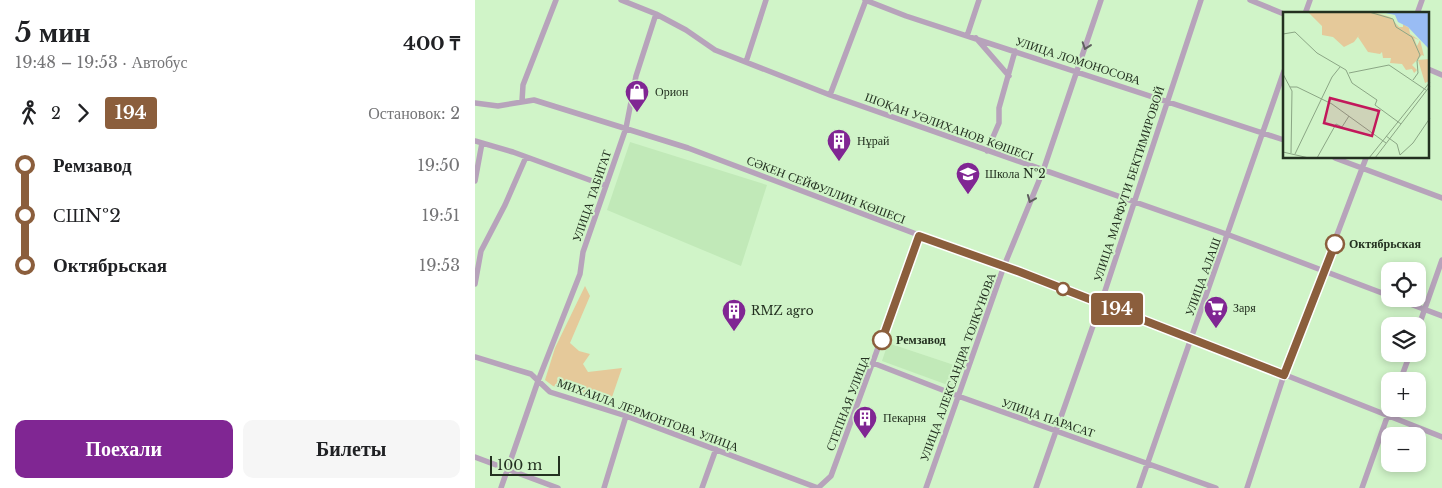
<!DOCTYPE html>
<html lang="ru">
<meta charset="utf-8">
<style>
:root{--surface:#fff;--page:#f6f6f6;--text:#202124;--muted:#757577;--accent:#802693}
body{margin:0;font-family:"Libre Baskerville",serif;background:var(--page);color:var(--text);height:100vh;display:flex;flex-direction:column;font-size:19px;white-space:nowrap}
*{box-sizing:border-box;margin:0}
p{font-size:16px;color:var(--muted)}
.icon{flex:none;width:28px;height:28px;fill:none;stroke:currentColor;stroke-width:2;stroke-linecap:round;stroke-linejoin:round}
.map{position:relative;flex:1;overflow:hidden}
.drawer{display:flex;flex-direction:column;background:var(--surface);width:475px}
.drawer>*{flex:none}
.badge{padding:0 10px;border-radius:4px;font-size:18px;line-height:32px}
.controls{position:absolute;left:906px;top:262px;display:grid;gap:10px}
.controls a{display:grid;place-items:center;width:45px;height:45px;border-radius:10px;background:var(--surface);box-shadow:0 2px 8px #0003;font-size:25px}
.scale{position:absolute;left:15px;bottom:12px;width:70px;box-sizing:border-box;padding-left:5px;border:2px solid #233020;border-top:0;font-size:14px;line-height:18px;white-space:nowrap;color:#233020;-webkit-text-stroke:4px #d0f4c8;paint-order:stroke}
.map>.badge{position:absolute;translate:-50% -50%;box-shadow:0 0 0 2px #fff}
.legs{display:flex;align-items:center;gap:8px;height:55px;padding:0 15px;font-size:16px}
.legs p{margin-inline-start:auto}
.head{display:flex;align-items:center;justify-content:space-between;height:85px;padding:0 15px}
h1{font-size:28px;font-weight:700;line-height:38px}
.cta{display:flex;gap:10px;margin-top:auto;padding:10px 15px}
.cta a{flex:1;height:58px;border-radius:10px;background:var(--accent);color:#fff;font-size:20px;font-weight:700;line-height:58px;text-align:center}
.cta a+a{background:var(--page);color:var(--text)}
ul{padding:0 15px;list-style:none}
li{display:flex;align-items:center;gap:18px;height:50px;font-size:19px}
li i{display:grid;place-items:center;width:8px;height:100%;margin:0 6px;background:currentColor}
li i::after{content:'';width:12px;height:12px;margin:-6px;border:4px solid;border-radius:50%;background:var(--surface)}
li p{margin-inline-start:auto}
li:first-child i{background:linear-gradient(#0000 50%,currentColor 0)}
li:last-child i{background:linear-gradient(currentColor 50%,#0000 0)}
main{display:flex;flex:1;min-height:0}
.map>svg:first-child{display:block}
.built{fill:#c1e9b8}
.green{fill:#e5c99a}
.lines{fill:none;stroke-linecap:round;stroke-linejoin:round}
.minor{stroke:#b7a3bb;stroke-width:5.5}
.oneway{stroke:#5e5e5e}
.line-1-casing{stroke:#fff;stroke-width:11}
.line-1{stroke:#8b5e3c;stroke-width:8}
.stop-1-dot{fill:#fff;stroke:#8b5e3c;stroke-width:2.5}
.labels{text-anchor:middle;stroke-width:4;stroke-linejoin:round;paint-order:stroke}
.street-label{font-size:12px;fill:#233020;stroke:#d0f4c8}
.poi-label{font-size:12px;fill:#233020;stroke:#d0f4c8;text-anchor:start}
.stop-label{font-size:12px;font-weight:bold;fill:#233020;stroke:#d0f4c8;text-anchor:start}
.inset-road{fill:none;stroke:#8ba685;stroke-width:1}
.view{fill:#c2185b;fill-opacity:0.15;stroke:#c2185b;stroke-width:2.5}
.inset-edge{fill:none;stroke:#233020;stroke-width:2.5}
</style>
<main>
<section class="drawer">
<div class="head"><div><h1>5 мин</h1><p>19:48 – 19:53 · Автобус</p></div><b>400 ₸</b></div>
<div class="legs"><svg class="icon" aria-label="walk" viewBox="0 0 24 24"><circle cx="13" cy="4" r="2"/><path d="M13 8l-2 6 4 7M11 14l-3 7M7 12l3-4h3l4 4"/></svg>2<svg class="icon" aria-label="forward" viewBox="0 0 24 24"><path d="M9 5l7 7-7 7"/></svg><b class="badge" style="background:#8b5e3c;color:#fff">194</b><p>Остановок: 2</p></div>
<ul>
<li><i style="color:#8b5e3c"></i><b>Ремзавод</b><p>19:50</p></li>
<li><i style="color:#8b5e3c"></i><span>СШ№2</span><p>19:51</p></li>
<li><i style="color:#8b5e3c"></i><b>Октябрьская</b><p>19:53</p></li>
</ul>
<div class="cta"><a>Поехали</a><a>Билеты</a></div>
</section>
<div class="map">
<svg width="967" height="488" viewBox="0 0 967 488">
<rect width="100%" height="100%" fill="#d0f4c8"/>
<path class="built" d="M155 142 292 185 266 266 132 210Z
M413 343 488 368 481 388 407 361Z"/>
<path class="green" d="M110 286 115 296 95 343 104 351 115 354 108 364 113 372 147 368 136 400 125 403 78 386 70 380 80 348Z"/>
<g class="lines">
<path class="minor" d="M146 0 181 14 211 30 240 50 355 95 754 235 915 296
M390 0 431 16 809 140
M775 0 809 14
M830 14 835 0
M942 14 947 0
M492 36 504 0
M501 38 534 76
M271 62 291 0
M953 69 967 75
M355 95 391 0
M47 101 48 85 81 0
M0 103 23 106 59 100 213 148 717 338 967 437
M0 141 38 152 131 186
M512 151 524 123V108L540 51
M860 158 967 198
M0 181 7 143
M0 284 6 251 30 205 51 157
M922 299 967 316
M942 331 967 260
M0 357 56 374 75 392 151 416 343 488
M398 363 483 396 741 488
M925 381 935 354
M0 457 83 488
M26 488 63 381 105 274 108 252 151 128 161 76 181 14
M129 488 151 416
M227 488 241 449
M343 488 356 476 444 236
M451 488 529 266 568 171 626 0
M561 488 626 303 726 0
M664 488 809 71
M772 488 809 375 891 158
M887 488 915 409"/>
</g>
<defs><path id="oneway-chevron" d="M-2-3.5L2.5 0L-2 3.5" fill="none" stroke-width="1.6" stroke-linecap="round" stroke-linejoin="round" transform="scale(1.25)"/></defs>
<g class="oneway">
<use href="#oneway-chevron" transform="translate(611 46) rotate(109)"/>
<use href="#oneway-chevron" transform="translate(556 199) rotate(112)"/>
</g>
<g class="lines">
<defs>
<path id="line-1" d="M407 340 444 236 545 272 809 375 860 244"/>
</defs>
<use href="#line-1" class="line-1-casing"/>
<use href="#line-1" class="line-1"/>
</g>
<defs>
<symbol id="shop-pin" viewBox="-11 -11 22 30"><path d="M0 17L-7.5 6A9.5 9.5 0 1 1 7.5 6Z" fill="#802693" stroke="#d0f4c8"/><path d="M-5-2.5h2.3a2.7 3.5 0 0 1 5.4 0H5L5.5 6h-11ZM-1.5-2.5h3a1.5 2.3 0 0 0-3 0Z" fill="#fff"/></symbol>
<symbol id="building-pin" viewBox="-11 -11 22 30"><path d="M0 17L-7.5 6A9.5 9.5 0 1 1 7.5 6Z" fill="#802693" stroke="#d0f4c8"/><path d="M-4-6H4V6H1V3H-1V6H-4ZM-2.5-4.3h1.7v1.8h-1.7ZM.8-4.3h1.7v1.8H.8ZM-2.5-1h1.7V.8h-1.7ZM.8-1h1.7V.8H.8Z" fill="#fff"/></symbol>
<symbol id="school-pin" viewBox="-11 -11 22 30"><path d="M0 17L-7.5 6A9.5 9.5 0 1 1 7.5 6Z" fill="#802693" stroke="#d0f4c8"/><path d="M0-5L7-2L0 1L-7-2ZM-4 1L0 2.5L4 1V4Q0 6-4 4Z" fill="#fff"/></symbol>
<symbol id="supermarket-pin" viewBox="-11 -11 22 30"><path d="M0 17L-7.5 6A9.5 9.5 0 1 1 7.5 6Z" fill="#802693" stroke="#d0f4c8"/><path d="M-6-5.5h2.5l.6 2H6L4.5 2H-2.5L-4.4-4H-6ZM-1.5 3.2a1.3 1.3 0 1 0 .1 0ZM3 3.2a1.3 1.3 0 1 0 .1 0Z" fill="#fff"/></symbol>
</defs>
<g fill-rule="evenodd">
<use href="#shop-pin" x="148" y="78" width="28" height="38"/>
<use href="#building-pin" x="350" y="127" width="28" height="38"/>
<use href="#school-pin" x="479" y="160" width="28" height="38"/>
<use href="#supermarket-pin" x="727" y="294" width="28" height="38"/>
<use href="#building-pin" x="245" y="297" width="28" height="38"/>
<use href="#building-pin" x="376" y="404" width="28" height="38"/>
</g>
<g class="stop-1-dot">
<circle cx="860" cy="244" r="9"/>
<circle cx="588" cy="289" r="6"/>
<circle cx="407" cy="340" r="9"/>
</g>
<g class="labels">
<g class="street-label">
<text transform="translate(603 61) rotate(18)" y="4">УЛИЦА ЛОМОНОСОВА</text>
<text transform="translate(474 127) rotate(20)" y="4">ШОҚАН УӘЛИХАНОВ КӨШЕСІ</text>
<text transform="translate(654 184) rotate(-72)" y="4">УЛИЦА МАРФУГИ БЕКТИМИРОВОЙ</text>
<text transform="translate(351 190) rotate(21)" y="4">СӘКЕН СЕЙФУЛЛИН КӨШЕСІ</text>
<text transform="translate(117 196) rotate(-71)" y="4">УЛИЦА ТАБИГАТ</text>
<text transform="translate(728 277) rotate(-70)" y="4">УЛИЦА АЛАШ</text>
<text transform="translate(483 367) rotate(-70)" y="4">УЛИЦА АЛЕКСАНДРА ТОЛКУНОВА</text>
<text transform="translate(373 403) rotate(-69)" y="4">СТЕПНАЯ УЛИЦА</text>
<text transform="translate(173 415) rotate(20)" y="4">МИХАИЛА ЛЕРМОНТОВА УЛИЦА</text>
<text transform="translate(573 418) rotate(19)" y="4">УЛИЦА ПАРАСАТ</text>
</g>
<g class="poi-label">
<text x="180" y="96">Орион</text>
<text x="382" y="145">Нұрай</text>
<text x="510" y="178">Школа №2</text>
<text x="758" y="312">Заря</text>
<text x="276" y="315">RMZ agro</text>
<text x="408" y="422">Пекарня</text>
</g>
<g class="stop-label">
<text x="874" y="248">Октябрьская</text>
<text x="421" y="344">Ремзавод</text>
</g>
</g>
<g transform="translate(808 12)">
<rect width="146" height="146" fill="#d0f4c8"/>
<path d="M25 0H90L107 5 116 15H120V12L126 16 127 22 136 28 131 26 134 34 137 28 141 44 139 43 129 53 134 58 131 61 129 57 123 58 119 52 107 51 108 46H100L99 40 97 42 85 40 75 25 77 22 71 30 61 35 50 25 39 23V14ZM146 47V69L142 71 135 48Z" fill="#e5c99a"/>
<path d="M98 0H146V37L125 15 115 10 112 3Z" fill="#99bcf4"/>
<path class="inset-road" d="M86 0 110 7 113 15 129 25 137 43 134 49 135 61 130 68M0 22 12 20 34 41 63 58 69 71 94 88 92 93 118 112M66 61 106 53 143 78M0 62 9 79 8 141M7 75H14L49 92 103 131M103 124 114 132 117 143 130 131 147 106M0 140 26 146M12 142 49 65 57 55M34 146 53 112 59 115 66 104M86 146 147 70M92 146 147 74"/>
<path class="view" d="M47 86 96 99 89 124 41 111Z"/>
<rect width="146" height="146" class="inset-edge"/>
</g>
</svg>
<div class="controls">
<a><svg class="icon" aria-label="locate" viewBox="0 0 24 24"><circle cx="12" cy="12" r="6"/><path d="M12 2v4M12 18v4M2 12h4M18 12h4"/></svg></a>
<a><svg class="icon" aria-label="layers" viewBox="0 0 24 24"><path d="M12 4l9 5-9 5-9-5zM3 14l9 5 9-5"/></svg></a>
<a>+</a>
<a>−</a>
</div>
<div class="scale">100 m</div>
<b class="badge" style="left:642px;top:309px;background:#8b5e3c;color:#fff">194</b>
</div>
</main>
